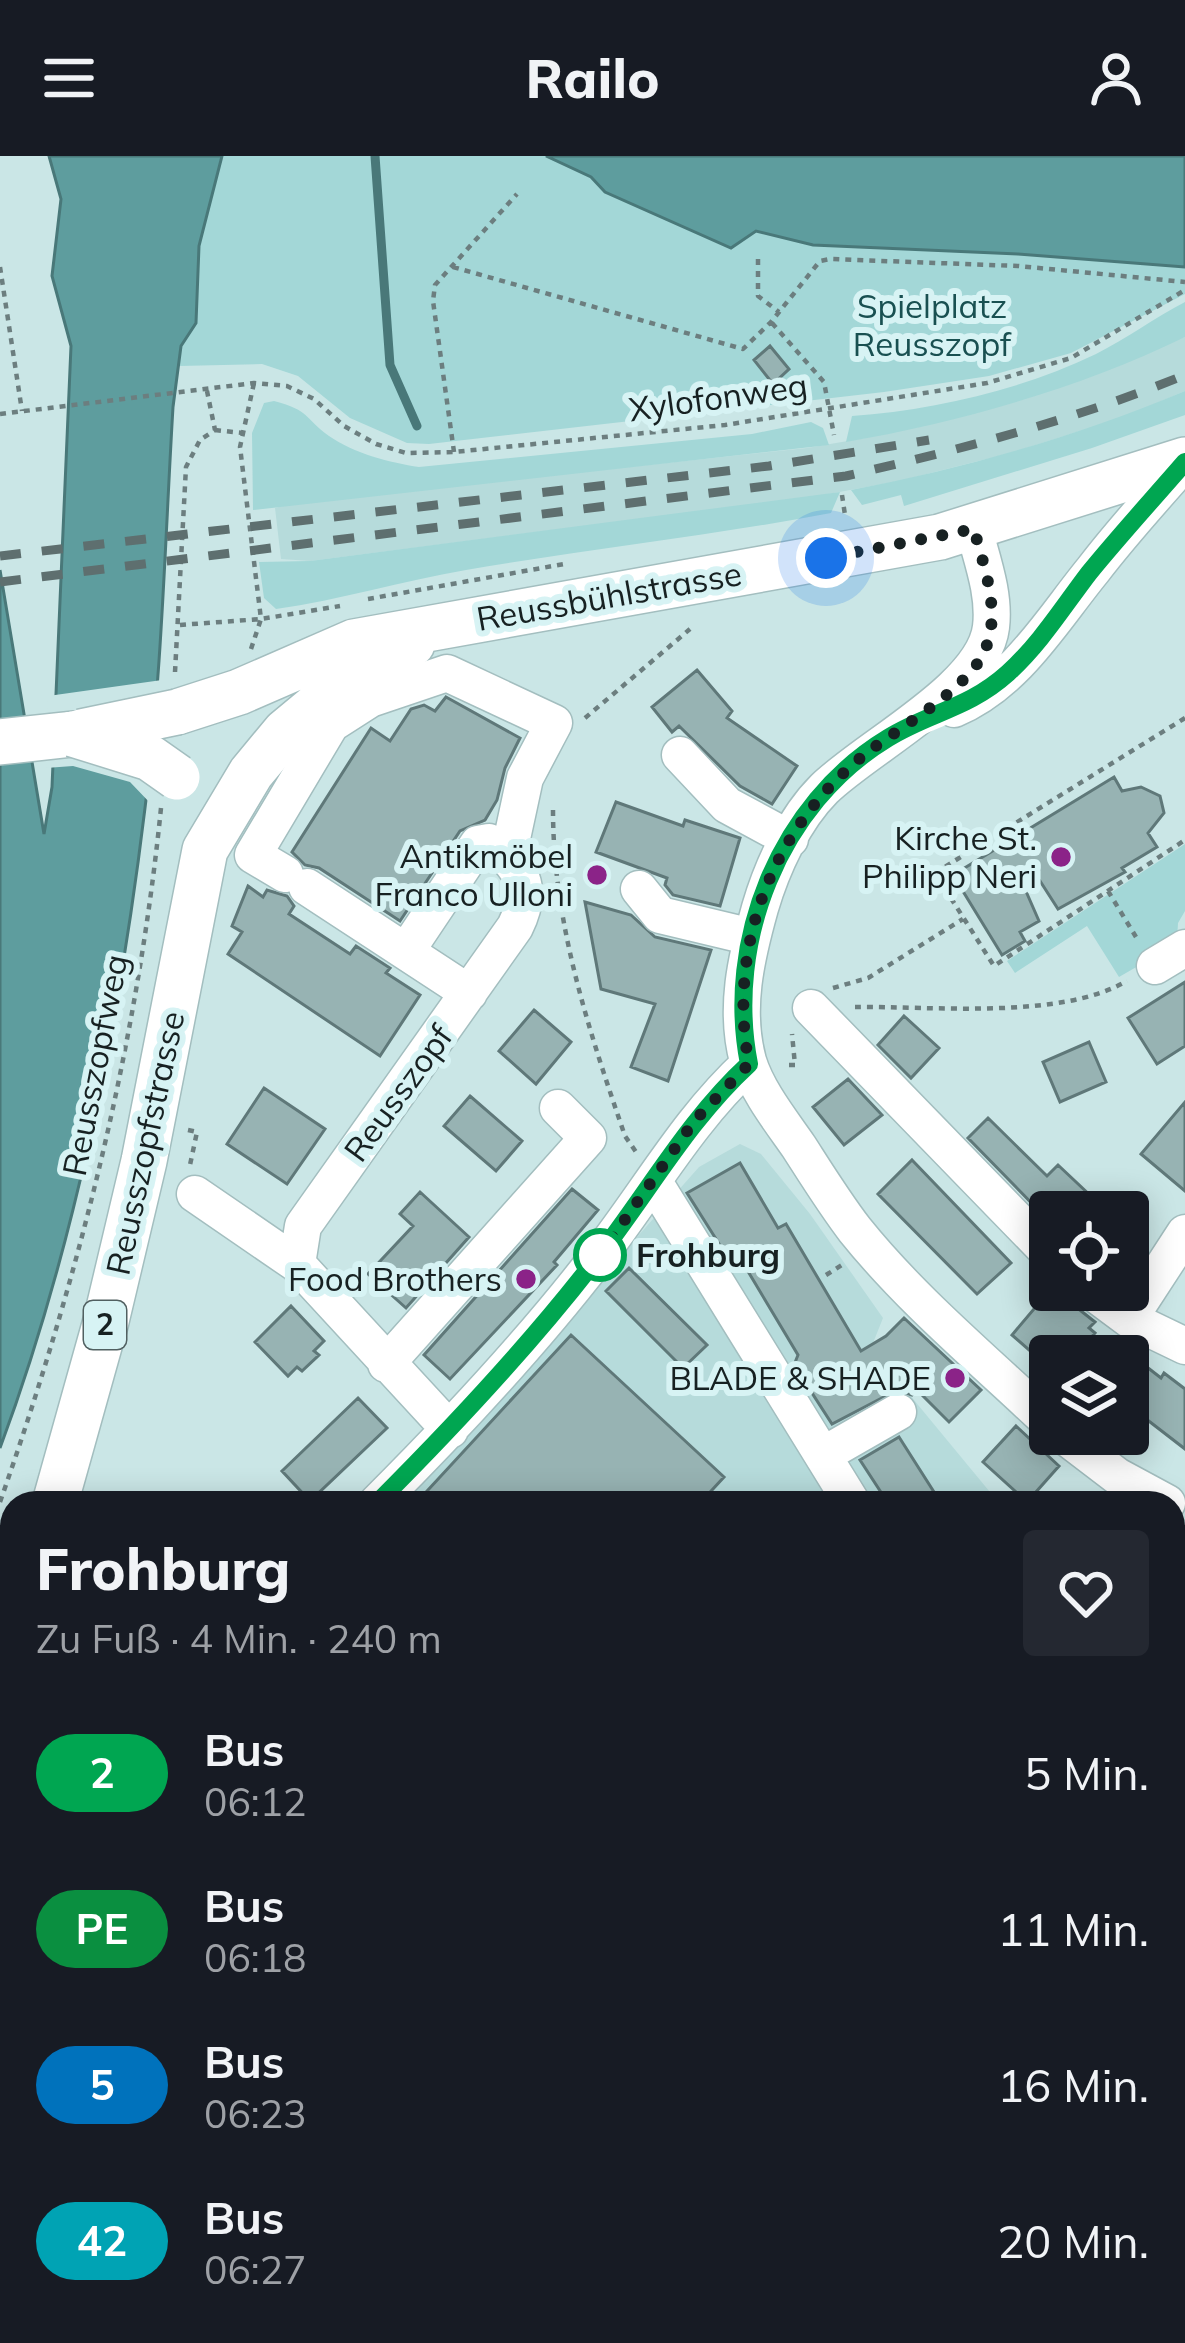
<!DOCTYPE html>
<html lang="de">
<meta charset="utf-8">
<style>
:root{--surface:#171b24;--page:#242831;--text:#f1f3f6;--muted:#9ea1a6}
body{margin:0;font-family:Mulish,sans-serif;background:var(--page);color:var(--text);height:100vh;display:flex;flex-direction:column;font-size:45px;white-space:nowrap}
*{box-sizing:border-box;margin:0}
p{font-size:39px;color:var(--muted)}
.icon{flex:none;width:66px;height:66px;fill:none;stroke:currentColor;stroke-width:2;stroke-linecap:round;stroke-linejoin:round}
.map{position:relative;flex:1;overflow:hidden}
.details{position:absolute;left:0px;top:1335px;width:1185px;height:852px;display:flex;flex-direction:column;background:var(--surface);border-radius:36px 36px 0 0;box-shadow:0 6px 30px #0003}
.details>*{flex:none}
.badge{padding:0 24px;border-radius:39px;font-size:42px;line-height:78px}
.tools{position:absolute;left:1029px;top:1035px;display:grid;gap:24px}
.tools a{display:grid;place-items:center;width:120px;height:120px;border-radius:12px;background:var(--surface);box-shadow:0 6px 30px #0003;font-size:60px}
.you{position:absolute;width:60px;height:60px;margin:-30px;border:9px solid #fff;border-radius:50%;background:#1a73e8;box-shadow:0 0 0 18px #1a73e833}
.map>.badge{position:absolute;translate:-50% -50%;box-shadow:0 0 0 6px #fff}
.round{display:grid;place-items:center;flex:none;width:126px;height:126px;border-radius:12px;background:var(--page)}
.head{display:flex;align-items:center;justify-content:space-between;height:204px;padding:0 36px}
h1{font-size:57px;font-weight:800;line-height:90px}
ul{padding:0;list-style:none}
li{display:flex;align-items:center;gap:36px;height:156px;padding:0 36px}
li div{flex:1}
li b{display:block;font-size:45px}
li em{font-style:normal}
li .badge{min-width:132px;font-weight:700;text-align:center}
header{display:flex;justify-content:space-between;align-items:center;height:156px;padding:0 36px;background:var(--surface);font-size:54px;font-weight:800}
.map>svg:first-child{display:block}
.built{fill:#b6dbdb}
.green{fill:#a3d7d7}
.water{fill:#5e9d9e;stroke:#497879;stroke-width:3}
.pier{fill:#cae6e6}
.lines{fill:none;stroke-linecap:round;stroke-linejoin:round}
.stream{stroke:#497879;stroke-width:9}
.building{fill:#97b3b3;stroke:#5f7879;stroke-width:3}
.minor-casing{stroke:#a3bebf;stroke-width:39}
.major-casing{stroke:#a3bebf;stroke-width:48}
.path{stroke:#6c7e7f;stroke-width:4.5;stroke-dasharray:6 6;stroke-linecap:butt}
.minor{stroke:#fff;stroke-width:36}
.major{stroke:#fff;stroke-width:45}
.rail{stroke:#5e6f6f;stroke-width:9;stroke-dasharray:21 21;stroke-linecap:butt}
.major-bridge-casing{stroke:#a3bebf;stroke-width:48;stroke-linecap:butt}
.major-bridge{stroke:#fff;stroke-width:45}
.line-casing{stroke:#fff;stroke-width:27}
.line{stroke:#00a651;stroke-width:18}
.walk{stroke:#172122;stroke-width:12;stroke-dasharray:0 21.6}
.poi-dot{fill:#8b2388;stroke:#d7f3f4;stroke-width:4.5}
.stop-dot{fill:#fff;stroke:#00a651;stroke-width:6}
.labels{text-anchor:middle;stroke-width:12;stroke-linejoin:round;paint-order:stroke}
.shield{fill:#d7f3f4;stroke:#516061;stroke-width:3}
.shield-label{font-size:30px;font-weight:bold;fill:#172122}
.park-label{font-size:33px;fill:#195051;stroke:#d7f3f4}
.street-label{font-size:33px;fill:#172122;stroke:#d7f3f4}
.poi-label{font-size:33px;fill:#172122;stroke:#d7f3f4;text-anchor:end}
.stop-label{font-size:33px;font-weight:bold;fill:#172122;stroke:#d7f3f4;text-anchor:start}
</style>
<header><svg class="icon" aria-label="menu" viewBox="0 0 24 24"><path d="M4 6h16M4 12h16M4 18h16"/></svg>Railo<svg class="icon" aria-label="person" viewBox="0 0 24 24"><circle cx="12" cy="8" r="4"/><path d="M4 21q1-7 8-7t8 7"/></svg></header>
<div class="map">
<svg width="1185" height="2187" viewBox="0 0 1185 2187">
<rect width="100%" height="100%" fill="#cae6e6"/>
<path class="built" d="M1185 181V235L1124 261 1014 296 899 325 812 341 310 405 281 403 275 352 295 347 807 292 865 282 964 259Z
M740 988 761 998 810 1058 883 1162 871 1192 999 1347H402L699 1011Z
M1173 1479 1185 1483V2187H0V1681L12 1662V2175H1173Z"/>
<path class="green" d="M222 0H546L592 21 605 36 731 92 756 75 813 89 1018 98 1185 111V138L1071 197 989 220 884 236 429 288 407 287 350 262 298 220 262 208 179 210 181 190 196 167 199 91Z
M1185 146V181C1080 232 961 266 846 286L852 260C933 254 1022 234 1096 198 1126 183 1154 162 1185 146Z
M1185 235V259L1092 292 904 350 901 339 862 349 851 334C966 312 1078 280 1185 235Z
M274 245C311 255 302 260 329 280 353 297 391 307 419 311L752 278 811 266 823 272 829 289 253 354 252 277 264 247Z
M840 336 831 357C710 380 588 393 466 414 402 425 340 444 276 453L264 442 259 406 310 405Z
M1185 688V755L1178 767 1177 784 1171 791 1119 821 1087 770 1015 817 1007 805Z
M12 1775V1838L1 1849 12 1861V1932L0 1944V1776Z"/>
<path class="water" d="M49 0H222L199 90 196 167 181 190 173 251C165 384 162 519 145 652 119 867 76 1088 0 1292V414L44 678 52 631 71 190 52 120 61 43Z
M546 0H1185V111L1018 98 813 89 756 75 731 92 605 36 591 21Z"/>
<path class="pier" d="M162 524 152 649 130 626 73 610 46 612 48 540Z"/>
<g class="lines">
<path class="stream" d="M375 0 390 209 417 270"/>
</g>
<path class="building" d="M770 190 789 213 773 228 754 204Z
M697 514 732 555 727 562 797 610 772 648 740 630 679 570 672 576 652 551Z
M446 541 520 582 505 612 497 644 485 664 460 675 400 765 319 712 305 709 292 696 371 572 390 585 411 553 424 549 435 555Z
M1114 621 1122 635 1141 631 1160 640 1164 657 1148 677 1157 691 1122 712 1125 716 1058 753 1040 725 1025 733 1039 765 1020 776 1025 785 1002 799 953 719Z
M616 646 683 670 685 664 740 682 720 750 673 739 665 729 667 722 596 696Z
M248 730 263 741 267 734 287 740 294 750 289 758 350 798 356 790 390 812 386 817 420 839 380 900 228 798 242 776 232 770Z
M585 746 631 759 655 781 711 794 668 925 631 911 655 848 601 833Z
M1185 826V890L1157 908 1128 862Z
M534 854 571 886 536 928 499 895Z
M904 860 939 892 911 922 878 889Z
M1089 886 1106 926 1060 946 1043 906Z
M848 923 882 959 844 989 813 951Z
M264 932 325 973 287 1028 227 988Z
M470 940 522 985 496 1015 444 970Z
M1185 946V1035L1141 998Z
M988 962 1047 1020 1058 1009 1093 1042 1080 1056H1050V1066L968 982Z
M912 1004 1011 1107 977 1138 878 1038Z
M740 1007 778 1072 786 1068 861 1195 886 1180 904 1162 981 1234 949 1266 918 1235 912 1239 897 1234 832 1268 794 1209 798 1199 737 1097 728 1102 687 1037Z
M572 1033 598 1054 554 1106 557 1109 450 1223 424 1199Z
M420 1036 469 1081 406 1152 368 1118 413 1070 400 1058Z
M629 1112 707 1189 683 1212 606 1135Z
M1050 1134H1068L1076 1151 1095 1166 1089 1172 1095 1177 1075 1200H1036L1012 1179Z
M291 1150 324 1185 314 1195 319 1199 302 1215 297 1211 288 1220 255 1186Z
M571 1179 724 1321 700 1347H416Z
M1143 1208 1161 1222 1164 1217 1185 1233V1293L1128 1249V1228Z
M358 1242 387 1272 310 1345 282 1315Z
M1016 1270 1059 1310 1027 1346 983 1306Z
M899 1281 941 1347H888L860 1304Z"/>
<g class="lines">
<defs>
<path id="minor" d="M974 373C982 404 995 438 991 471 984 532 868 590 824 633 794 663 772 711 760 752 746 802 734 853 748 905 757 935 781 965 799 991 817 1019 835 1048 855 1074 912 1145 985 1205 1050 1267
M954 553C1017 526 1052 464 1093 414 1122 376 1154 341 1185 306
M680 599 727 649 790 683
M285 718 253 699 331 568 370 543 447 517 554 567 525 622 508 701
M307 731 469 837
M639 733 660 759 752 781
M1155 810 1185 792
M811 852 1050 1098
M654 1026 852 1347
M195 1038 297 1108 450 1274
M297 1108 303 1070 515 771C534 733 523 711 489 686L478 688 407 794
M1090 1134 1129 1163 1185 1190
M1129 1163 1185 1077
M386 1208 588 982 558 952
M1062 1278 1117 1320 1167 1347
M823 1299 898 1256
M377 1347C455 1269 530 1189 597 1102 648 1037 688 964 749 908
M0 1587 12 1583
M1173 1768 1185 1760
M1173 1848 1185 1867
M1173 1926 1185 1921
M1173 1979 1185 1974
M0 2003 12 1992
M0 2142 11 2137
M218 2187 230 2175
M403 2187 439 2175"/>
<path id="major" d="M177 556 239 536 354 486 940 381 1185 304
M0 586 73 578
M55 1347 106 1165 144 1005 205 694 251 617 285 576 350 522 412 488
M0 1530 12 1493"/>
</defs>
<use href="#minor" class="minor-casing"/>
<use href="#major" class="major-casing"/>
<path class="path" d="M758 103V140L779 156
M0 111 22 255
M453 111 743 193 771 166 820 105 830 103 1018 110 1185 126
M772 167 824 226 834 279
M0 258 254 227 287 230 314 243 344 270 376 288 406 297 454 296 725 269 987 227 1071 202 1185 134
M215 274 243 277
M454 296 433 145 435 129 517 38
M842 339 845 359
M368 443 564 408
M180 469 261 463 340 450
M251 493 261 463 240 291 254 227
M175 516 186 311 200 284 215 274 207 235
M585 562 690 473
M1185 562 935 717 994 810 1185 684
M553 654C553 767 589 875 625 980L636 996
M1108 735 1136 781
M833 832 868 822 963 763
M855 851C934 850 1059 864 1127 825
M789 909H795L792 878
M188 974 197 976 190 1009
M826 1119 845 1107
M0 1346C79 1121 137 890 161 652
M2 1456 12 1421
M0 1758C11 1775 11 1797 0 1813
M0 1853 7 1859 12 1858
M1095 2175 1102 2187"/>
<use href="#minor" class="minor"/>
<use href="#major" class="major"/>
<path class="rail" d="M0 400 769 310 929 284
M0 426 846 320C962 293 1074 264 1185 219"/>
<defs>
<path id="major-bridge" d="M81 576 177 556
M73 578 150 602 177 621"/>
</defs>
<use href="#major-bridge" class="major-bridge-casing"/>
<use href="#major-bridge" class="major-bridge"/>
</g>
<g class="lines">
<defs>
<path id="line" d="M377 1347C455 1269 530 1189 597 1102 648 1037 688 964 749 908 725 786 779 648 888 582 930 556 968 553 1008 517 1040 488 1063 451 1089 417 1120 379 1153 343 1185 306"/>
</defs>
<use href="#line" class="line-casing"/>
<use href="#line" class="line"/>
<path class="walk" d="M600 1099 695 964 749 908C726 789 775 665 872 593 903 570 967 532 983 498 1003 459 984 412 974 373L826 402"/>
</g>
<g class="poi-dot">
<circle cx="1061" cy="701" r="12"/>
<circle cx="597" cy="719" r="12"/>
<circle cx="526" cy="1123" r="12"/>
<circle cx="955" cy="1222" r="12"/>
</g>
<circle class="stop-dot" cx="600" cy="1099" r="24"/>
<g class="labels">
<rect class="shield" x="84" y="1145" width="42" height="48" rx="9"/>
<g class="shield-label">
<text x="105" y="1179">2</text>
</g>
<g class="park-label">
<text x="932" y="162">Spielplatz<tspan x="932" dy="38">Reusszopf</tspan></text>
</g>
<g class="street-label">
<text transform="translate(718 241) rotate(-8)" y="12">Xylofonweg</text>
<text transform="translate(609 440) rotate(-10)" y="12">Reussbühlstrasse</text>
<text transform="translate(95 909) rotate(-79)" y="12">Reusszopfweg</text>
<text transform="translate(398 937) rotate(-54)" y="12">Reusszopf</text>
<text transform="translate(145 987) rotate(-78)" y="12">Reusszopfstrasse</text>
</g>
<g class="poi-label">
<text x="1037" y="694">Kirche St.<tspan x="1037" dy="38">Philipp Neri</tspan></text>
<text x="573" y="712">Antikmöbel<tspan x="573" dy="38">Franco Ulloni</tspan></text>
<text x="502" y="1135">Food Brothers</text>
<text x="931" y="1234">BLADE &amp; SHADE</text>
</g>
<g class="stop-label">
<text x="636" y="1111">Frohburg</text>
</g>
</g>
</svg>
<div class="tools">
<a><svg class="icon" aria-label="locate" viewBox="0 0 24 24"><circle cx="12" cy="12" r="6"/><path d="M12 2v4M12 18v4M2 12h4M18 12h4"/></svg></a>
<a><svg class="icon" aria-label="layers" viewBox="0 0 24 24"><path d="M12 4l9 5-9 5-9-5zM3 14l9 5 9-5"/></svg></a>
</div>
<div class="you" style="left:826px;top:402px"></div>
<section class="details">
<div class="head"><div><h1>Frohburg</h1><p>Zu Fuß · 4 Min. · 240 m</p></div><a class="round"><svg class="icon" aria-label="heart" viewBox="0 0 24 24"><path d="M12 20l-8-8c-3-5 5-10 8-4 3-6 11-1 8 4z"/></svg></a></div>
<ul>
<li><span class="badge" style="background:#00a651;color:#fff">2</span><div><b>Bus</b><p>06:12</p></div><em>5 Min.</em></li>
<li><span class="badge" style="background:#0a8f40;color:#fff">PE</span><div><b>Bus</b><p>06:18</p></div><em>11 Min.</em></li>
<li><span class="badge" style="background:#0072bc;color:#fff">5</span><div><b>Bus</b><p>06:23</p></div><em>16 Min.</em></li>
<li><span class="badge" style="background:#00a3b4;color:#fff">42</span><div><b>Bus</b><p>06:27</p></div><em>20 Min.</em></li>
</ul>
</section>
</div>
